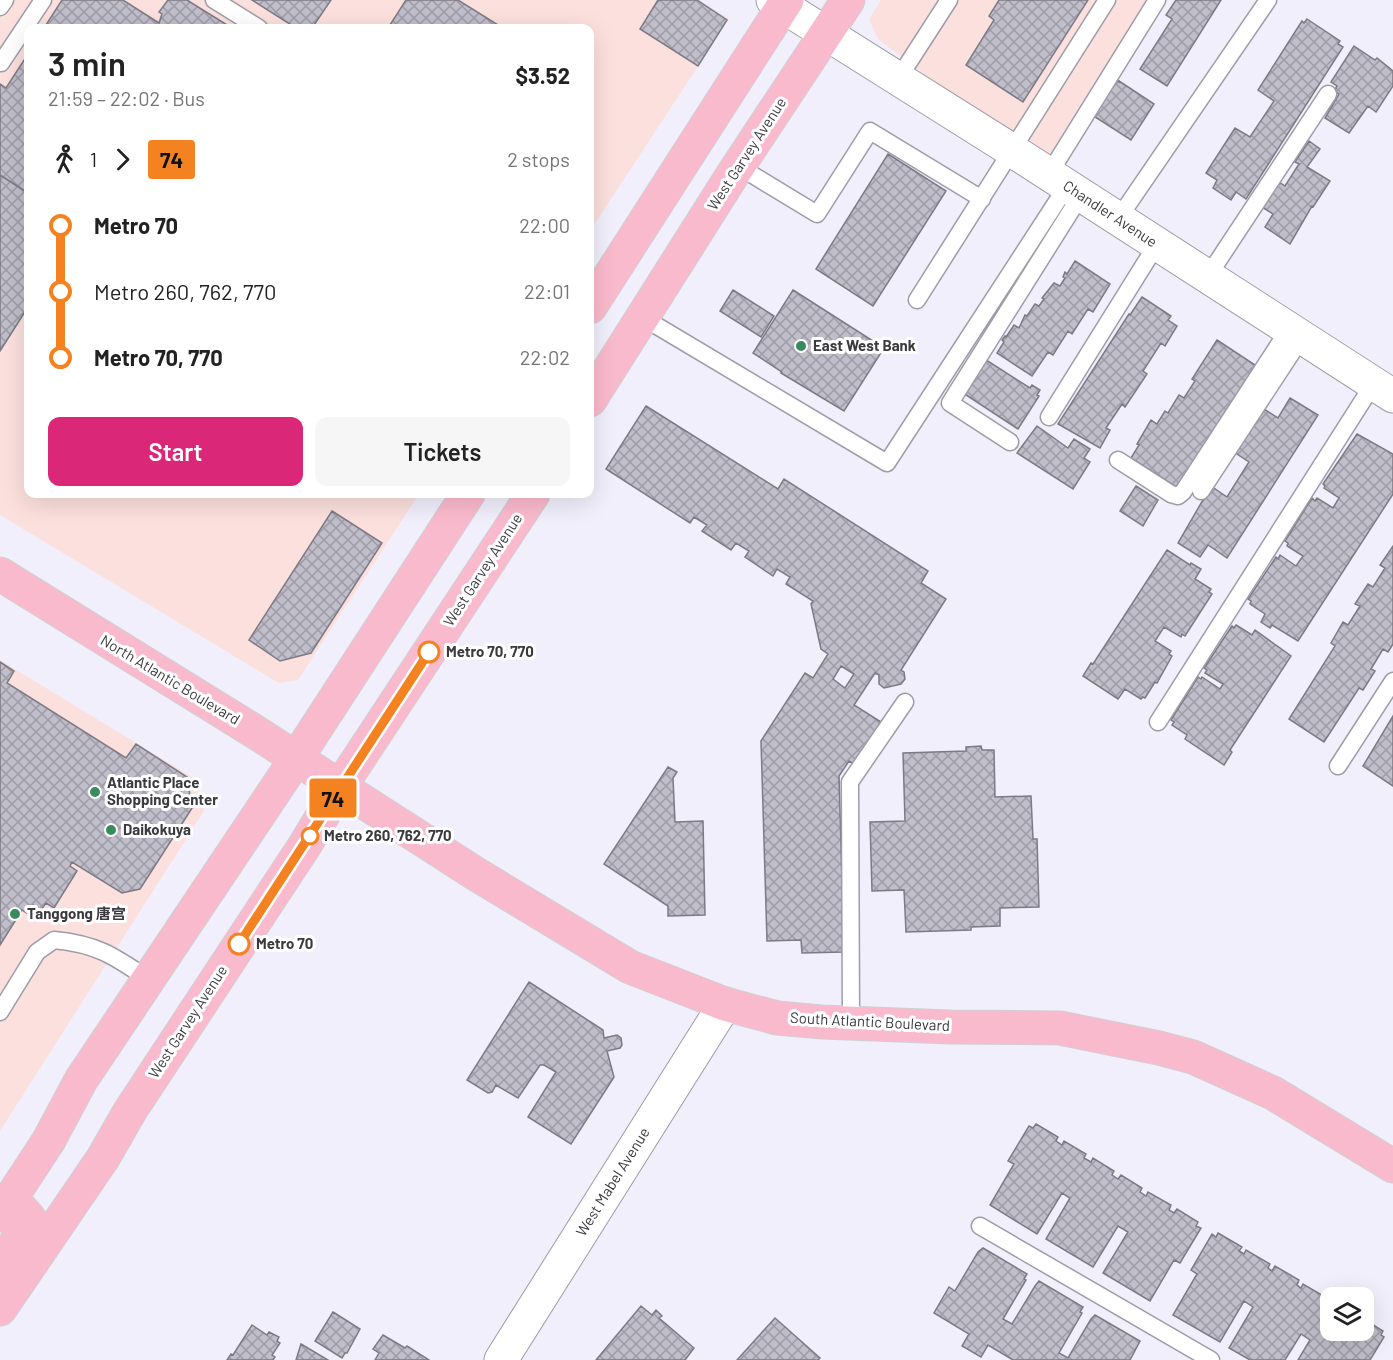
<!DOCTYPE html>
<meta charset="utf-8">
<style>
:root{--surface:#fff;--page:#f6f6f6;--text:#222;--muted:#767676;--accent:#db2777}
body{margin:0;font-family:Barlow,"Noto Sans SC",sans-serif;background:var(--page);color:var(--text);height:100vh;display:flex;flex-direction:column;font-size:22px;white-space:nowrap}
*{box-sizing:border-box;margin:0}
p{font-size:20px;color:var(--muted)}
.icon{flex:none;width:33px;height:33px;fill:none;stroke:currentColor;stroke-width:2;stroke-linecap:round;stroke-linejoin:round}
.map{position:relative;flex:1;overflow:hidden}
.sheet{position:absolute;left:24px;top:24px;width:570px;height:474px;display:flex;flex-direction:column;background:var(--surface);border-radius:12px;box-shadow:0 6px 24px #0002}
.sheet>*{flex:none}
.badge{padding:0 12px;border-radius:4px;font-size:21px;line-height:39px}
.controls{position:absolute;left:1320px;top:1287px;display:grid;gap:12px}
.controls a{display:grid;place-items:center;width:54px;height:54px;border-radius:12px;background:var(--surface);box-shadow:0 6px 24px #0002;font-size:30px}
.map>.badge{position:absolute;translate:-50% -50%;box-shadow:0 0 0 3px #fff}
.legs{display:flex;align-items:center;gap:9px;height:66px;padding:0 24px;font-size:20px}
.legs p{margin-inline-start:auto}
.overview{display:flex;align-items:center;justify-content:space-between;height:102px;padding:0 24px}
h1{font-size:33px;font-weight:600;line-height:45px}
.button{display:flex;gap:12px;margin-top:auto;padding:12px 24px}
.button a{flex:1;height:69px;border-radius:12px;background:var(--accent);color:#fff;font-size:24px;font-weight:600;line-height:69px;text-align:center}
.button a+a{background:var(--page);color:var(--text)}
ul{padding:0 24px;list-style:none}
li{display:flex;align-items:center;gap:21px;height:66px;font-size:22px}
li i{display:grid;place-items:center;width:9px;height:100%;margin:0 8px;background:currentColor}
li i::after{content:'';width:15px;height:15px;margin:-8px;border:4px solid;border-radius:50%;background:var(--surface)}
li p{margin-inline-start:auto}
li:first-child i{background:linear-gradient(#0000 50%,currentColor 0)}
li:last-child i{background:linear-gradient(currentColor 50%,#0000 0)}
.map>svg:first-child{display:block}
.commercial{fill:#fbe0dd}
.building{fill:url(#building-cross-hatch);stroke:#7c7a85;stroke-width:1.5;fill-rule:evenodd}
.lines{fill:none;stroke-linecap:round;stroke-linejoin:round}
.service-casing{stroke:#9e9ca8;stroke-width:19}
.minor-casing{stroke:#9e9ca8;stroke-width:35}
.primary-casing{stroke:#d0d0d1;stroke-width:35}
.service{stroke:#fff;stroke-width:16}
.minor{stroke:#fff;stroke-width:33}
.primary{stroke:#fabacd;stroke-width:33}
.line-1-casing{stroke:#fff;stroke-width:14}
.line-1{stroke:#f58220;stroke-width:9}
.poi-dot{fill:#398b5d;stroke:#fff;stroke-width:2}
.stop-1-dot{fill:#fff;stroke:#f58220;stroke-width:3}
.labels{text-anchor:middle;stroke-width:6;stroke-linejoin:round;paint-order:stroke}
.street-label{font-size:15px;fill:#3b3a3f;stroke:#fff}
.poi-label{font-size:15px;font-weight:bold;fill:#3b3a3f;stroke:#fff;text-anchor:start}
.stop-label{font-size:15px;font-weight:bold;fill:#3b3a3f;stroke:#fff;text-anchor:start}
</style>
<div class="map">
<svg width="1393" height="1360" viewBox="0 0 1393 1360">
<defs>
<pattern id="building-cross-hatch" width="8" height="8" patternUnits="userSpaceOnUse" patternTransform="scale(1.5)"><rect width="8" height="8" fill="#c0beca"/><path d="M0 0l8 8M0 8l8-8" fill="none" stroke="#9d9ba5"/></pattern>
</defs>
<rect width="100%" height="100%" fill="#f2effc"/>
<path class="commercial" d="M0 0H699L729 19 590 231V28H28V494H419L298 680 279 683 0 515Z
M881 0H1152L1046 166 878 39 869 19Z
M0 660 197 780 204 811 0 1131Z"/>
<path class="building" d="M62 0H123L159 23 162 14 159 12 168 0H187L232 28H44Z
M252 0H331L312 28H296Z
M406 0H458L503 28H388Z
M658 0H697L727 20 698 66 640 29Z
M999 0H1088L1023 102 966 65 994 20 989 16Z
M1176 0H1221L1167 86 1140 69 1172 19 1166 15Z
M1307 19 1340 41 1338 44 1343 47 1246 199 1236 192 1231 200 1213 188 1217 180 1206 173 1235 128 1250 137 1274 101 1258 90 1302 21 1304 23Z
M1354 46 1375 60 1377 58 1393 71V86L1376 112 1368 106 1349 133 1325 118 1339 94 1334 91 1337 86 1331 82Z
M28 54V193L0 175V84L6 88Z
M1115 79 1119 82V81L1154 104 1131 140 1092 115Z
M1309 141 1320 149 1307 167 1330 181 1313 207 1312 206 1290 244 1265 227 1273 214 1262 207 1279 182 1285 186 1299 164 1295 162Z
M888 154 946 191 873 306 816 269Z
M0 175 28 193V307L0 351Z
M1075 261 1110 284 1093 312 1088 309 1072 334 1068 331 1053 355 1048 352 1032 376 997 353 1004 342 1002 340 1005 336 1006 337 1014 325 1019 328 1025 315 1027 316 1035 304 1039 306 1044 299 1042 298 1054 283 1060 286 1065 278 1063 277 1065 272 1067 274Z
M733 290 774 316 761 337 720 311Z
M793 290 884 348 844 411 781 373 782 372 753 353Z
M1142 297 1171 316 1168 320 1177 326 1165 346 1161 343 1143 371 1147 374 1125 407 1122 404 1106 428 1110 430 1100 448 1058 424 1129 314 1130 315Z
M1217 340 1258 367 1181 490 1131 458 1139 445 1137 444 1151 420 1157 424 1165 411 1168 413 1179 395 1184 398 1195 381 1192 379Z
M983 358 1030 388 1032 385 1040 390 1037 395 1039 396 1018 429 963 393Z
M1290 398 1318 415 1227 558 1208 545 1200 557 1178 543 1211 486 1227 497 1249 462 1234 452 1264 409 1278 418Z
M646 406 778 489 784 479 928 571 921 583 946 599 901 670 904 672 905 679 901 684 884 688 879 684V675L875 673 854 705 881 722 854 764 849 761 839 776 844 952 802 953 801 940 767 941 761 741 805 673 813 678 828 654 821 649 811 604 813 601 786 584 790 577 777 569 773 576 745 557 749 551 736 543 731 550 702 531 707 525 694 517 690 523 606 469ZM841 666 854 674 845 688 833 679Z
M1037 426 1068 448 1074 439 1090 449 1084 458 1090 462 1073 489 1017 453Z
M1357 434 1393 454V494L1298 641 1272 625 1270 628 1261 622 1265 614 1250 604 1251 601 1248 599 1276 557 1278 559 1280 555 1296 566 1303 556 1287 546 1288 543 1285 541 1312 498 1315 501 1317 498 1333 508 1339 498 1324 488 1325 486 1323 484Z
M1136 486 1158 500 1143 526 1120 511Z
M332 511 382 543 311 653 280 661 249 640Z
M1393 546V644L1388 652 1383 649 1371 669 1375 671 1363 690 1359 688 1324 742 1289 719 1335 646 1331 643 1343 622 1348 625 1360 606 1355 604 1368 584 1373 587 1385 568 1380 565Z
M1167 550 1190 565 1191 563 1201 569 1195 579 1211 589 1209 592 1212 594 1185 636 1182 634 1181 637 1164 627 1155 641 1171 651 1169 654 1172 656 1157 683 1155 682 1145 698 1143 697 1141 699 1125 689 1118 699 1083 676 1091 663 1093 664Z
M1236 625 1252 635 1255 630 1291 656 1230 750 1232 752 1224 765 1185 739 1187 735 1172 725 1174 722 1171 720 1198 677 1201 679 1202 677 1220 689 1223 684 1205 673 1207 670 1204 668 1232 626 1234 628Z
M0 662 14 671 7 683 126 758 136 744 187 777 192 808 140 889 122 893 72 862 70 866 77 871 54 908 46 903 41 910 33 905 28 914 22 910 0 945Z
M1393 716V786L1363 766Z
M981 746 982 750H994L995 797 1031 796 1033 839H1037L1039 907 1000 908V926L971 927V930L906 932 904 890 872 891 870 822 905 821 903 753 966 751V747Z
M668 767 677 772 673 778 675 822 703 821 705 915 668 916V906L604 864Z
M529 982 603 1030 604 1038 617 1035 621 1038 622 1045 620 1048 607 1051 614 1077 571 1144 528 1117 556 1072 544 1065H540L518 1098 496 1085 492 1092 488 1093 467 1080Z
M1036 1124 1058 1137 1056 1141 1062 1145 1064 1141 1086 1154 1084 1158 1091 1162 1093 1158 1114 1171 1112 1175 1118 1179 1121 1175 1142 1188 1140 1192 1146 1196 1148 1192 1171 1205 1169 1210 1174 1213 1177 1209 1198 1222 1196 1226 1201 1228 1180 1263 1174 1260 1150 1301 1103 1273 1128 1232 1118 1226 1093 1267 1046 1239 1070 1198 1062 1193 1037 1234 990 1205 1014 1164 1008 1161 1029 1126 1033 1128Z
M1218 1233 1242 1247 1239 1251 1244 1254 1246 1250 1270 1264 1268 1268 1272 1271 1275 1266 1299 1280 1297 1285 1301 1288 1303 1284 1327 1298 1325 1302 1329 1304 1330 1301V1330H1364V1319L1383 1331 1381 1335 1384 1337 1370 1360H1298L1310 1340 1301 1334 1285 1360H1250L1229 1348 1253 1307 1244 1301 1220 1342 1173 1315 1197 1274 1191 1270 1212 1234 1216 1237Z
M983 1248 1027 1274 1024 1279 1026 1280 1003 1319 1012 1324 1035 1286 1039 1281 1083 1307 1080 1312 1082 1313 1059 1353 1068 1358 1091 1319 1095 1315 1140 1341 1130 1360H1013L988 1345 981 1357 962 1346 969 1334 934 1313 949 1287 955 1291 978 1252Z
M641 1306 652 1315 656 1310 662 1316 659 1318 694 1348 685 1360H596Z
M333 1312 360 1329 347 1353H345L342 1358 315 1341Z
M775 1318 820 1358 818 1360H737Z
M252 1325 267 1335 269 1332 279 1337 277 1341 280 1343 272 1355 275 1357 273 1360H227L231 1354 233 1355Z
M383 1335 405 1348 407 1346 429 1360H375L379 1353 373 1349Z
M301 1344 328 1360H296Z"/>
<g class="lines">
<defs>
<path id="service" d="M214 0 259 28
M0 7 5 0
M0 63H1L43 0
M898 79 949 0
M738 166 817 214 870 131 982 199
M1049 174 1157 0
M1118 219 1268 0
M1208 276 1328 94
M917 300 1107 0
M642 317 887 463 1067 186
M1049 417 1157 244
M1010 442 950 403 1081 195
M1118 460 1171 494 1178 496 1183 492 1289 329
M1201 491 1302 337
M1158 722 1374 383
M1338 766 1393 681
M0 1012 37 952 54 940C97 944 114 956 148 979
M851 1023 850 782 905 702
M980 1226 1211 1360"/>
<path id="minor" d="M773 0 1013 151 1393 396
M501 1360 725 1004"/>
<path id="primary" d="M590 307 787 0
M590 400 733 174 848 0
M0 574 249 728 476 874 630 967 725 1004 777 1018 822 1022 950 1027 1060 1028 1159 1048 1193 1057 1273 1093 1393 1166
M0 1215 49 1140 81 1080 296 759 468 494
M0 1266 21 1235 29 1218 11 1198
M0 1309 103 1158 130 1111 305 845 340 787 533 494"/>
</defs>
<use href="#service" class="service-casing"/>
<use href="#minor" class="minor-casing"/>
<use href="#primary" class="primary-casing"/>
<use href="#service" class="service"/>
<use href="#minor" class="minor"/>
<use href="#primary" class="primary"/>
</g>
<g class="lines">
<defs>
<path id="line-1" d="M239 944 429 652"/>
</defs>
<use href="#line-1" class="line-1-casing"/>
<use href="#line-1" class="line-1"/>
</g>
<g class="poi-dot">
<circle cx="801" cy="346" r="6"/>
<circle cx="95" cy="792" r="6"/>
<circle cx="111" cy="830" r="6"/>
<circle cx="15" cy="914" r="6"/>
</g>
<g class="stop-1-dot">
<circle cx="429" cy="652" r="10"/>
<circle cx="310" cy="836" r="8"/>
<circle cx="239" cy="944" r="10"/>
</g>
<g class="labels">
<g class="street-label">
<text transform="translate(747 154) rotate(-57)" y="5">West Garvey Avenue</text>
<text transform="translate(1110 214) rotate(33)" y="5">Chandler Avenue</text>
<text transform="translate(483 570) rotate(-57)" y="5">West Garvey Avenue</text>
<text transform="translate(170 680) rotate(31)" y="5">North Atlantic Boulevard</text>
<text transform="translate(188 1022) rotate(-57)" y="5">West Garvey Avenue</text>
<text transform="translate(870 1022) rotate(3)" y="5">South Atlantic Boulevard</text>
<text transform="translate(613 1182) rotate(-58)" y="5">West Mabel Avenue</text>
</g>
<g class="poi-label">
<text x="813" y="351">East West Bank</text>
<text x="107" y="788">Atlantic Place<tspan x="107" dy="17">Shopping Center</tspan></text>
<text x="123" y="835">Daikokuya</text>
<text x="27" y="919">Tanggong 唐宫</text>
</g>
<g class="stop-label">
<text x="446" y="657">Metro 70, 770</text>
<text x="324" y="841">Metro 260, 762, 770</text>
<text x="256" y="949">Metro 70</text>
</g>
</g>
</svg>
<div class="controls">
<a><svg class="icon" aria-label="layers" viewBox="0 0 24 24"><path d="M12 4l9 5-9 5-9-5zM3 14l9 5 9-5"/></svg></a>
</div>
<b class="badge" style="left:333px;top:798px;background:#f58220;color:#111">74</b>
<section class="sheet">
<div class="overview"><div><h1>3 min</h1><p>21:59 – 22:02 · Bus</p></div><b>$3.52</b></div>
<div class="legs"><svg class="icon" aria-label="walk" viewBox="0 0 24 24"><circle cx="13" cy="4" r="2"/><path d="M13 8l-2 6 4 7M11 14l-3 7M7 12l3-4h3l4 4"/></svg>1<svg class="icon" aria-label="forward" viewBox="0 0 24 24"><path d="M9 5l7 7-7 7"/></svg><b class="badge" style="background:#f58220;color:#111">74</b><p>2 stops</p></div>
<ul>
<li><i style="color:#f58220"></i><b>Metro 70</b><p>22:00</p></li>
<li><i style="color:#f58220"></i><span>Metro 260, 762, 770</span><p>22:01</p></li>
<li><i style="color:#f58220"></i><b>Metro 70, 770</b><p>22:02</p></li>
</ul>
<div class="button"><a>Start</a><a>Tickets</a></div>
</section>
</div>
